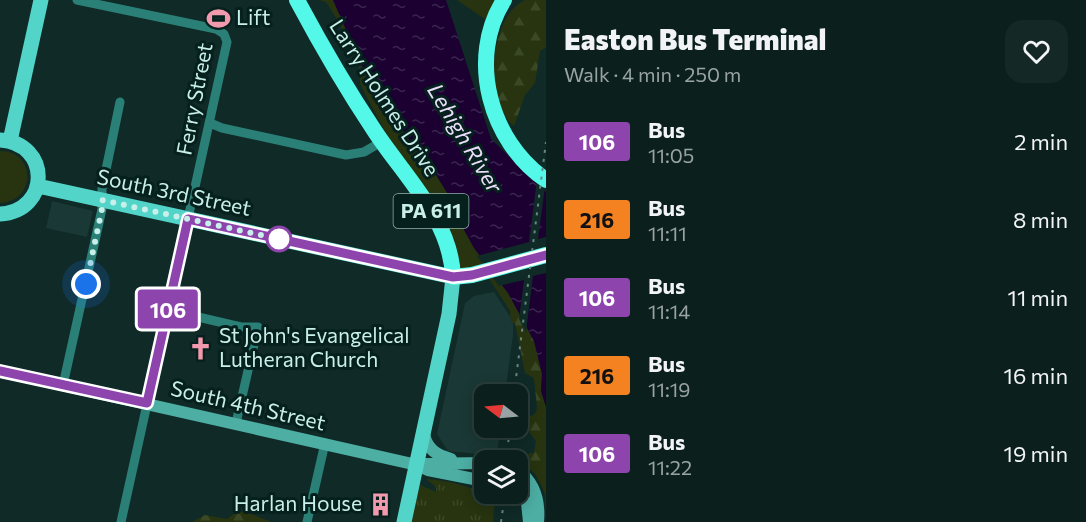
<!DOCTYPE html>
<meta charset="utf-8">
<style>
:root{--surface:#0b201d;--page:#142826;--text:#f1f3f6;--muted:#9aa3a4;--line:#2b3e3b}
body{margin:0;font-family:Commissioner,sans-serif;background:var(--page);color:var(--text);height:100vh;display:flex;flex-direction:column;font-size:22px;white-space:nowrap}
*{box-sizing:border-box;margin:0}
p{font-size:20px;color:var(--muted)}
.icon{flex:none;width:33px;height:33px;fill:none;stroke:currentColor;stroke-width:2;stroke-linecap:round;stroke-linejoin:round}
.map{position:relative;flex:1;overflow:hidden}
.panel{display:flex;flex-direction:column;background:var(--surface);width:540px}
.panel>*{flex:none}
.badge{padding:0 12px;border-radius:4px;font-size:21px;line-height:39px}
.needle{width:39px;rotate:286deg}
.buttons{position:absolute;left:474px;top:384px;display:grid;gap:12px}
.buttons a{display:grid;place-items:center;width:54px;height:54px;border-radius:12px;background:var(--surface);box-shadow:0 3px 15px #0003,0 0 0 2px var(--line);font-size:30px}
.you{position:absolute;width:30px;height:30px;margin:-15px;border:4px solid #fff;border-radius:50%;background:#1a73e8;box-shadow:0 0 0 9px #1a73e833}
.map>.badge{position:absolute;translate:-50% -50%;box-shadow:0 0 0 3px #fff}
.round{display:grid;place-items:center;flex:none;width:63px;height:63px;border-radius:18px;background:var(--page)}
.head{display:flex;align-items:center;justify-content:space-between;height:102px;padding:0 18px}
h1{font-size:28px;font-weight:800;line-height:45px}
ul{padding:0;list-style:none}
li{display:flex;align-items:center;gap:18px;height:78px;padding:0 18px}
li div{flex:1}
li b{display:block;font-size:22px}
li em{font-style:normal}
li .badge{min-width:66px;font-weight:700;text-align:center}
main{display:flex;flex:1;min-height:0}
.map>svg:first-child{display:block}
.built{fill:#1a3835}
.grass{fill:url(#grass-tufts)}
.forest{fill:url(#forest-firs)}
.park{fill:#27340f}
.water{fill:url(#water-ripples)}
.pier{fill:#0f2a27}
.lines{fill:none;stroke-linecap:round;stroke-linejoin:round}
.street{stroke:#2a8077;stroke-width:9}
.secondary{stroke:#4daea4;stroke-width:12}
.primary{stroke:#52d5c8;stroke-width:15}
.highway{stroke:#54f8e8;stroke-width:16}
.rail{stroke:#668782;stroke-width:2;stroke-dasharray:3 6;stroke-linecap:butt}
.line-casing{stroke:#fff;stroke-width:14}
.line{stroke:#8e44ad;stroke-width:9}
.walk{stroke:#c8efe9;stroke-width:6;stroke-dasharray:0 10.8}
.stop-dot{fill:#fff;stroke:#8e44ad;stroke-width:3}
.labels{text-anchor:middle;stroke-width:6;stroke-linejoin:round;paint-order:stroke}
.shield{fill:#05201d;stroke:#8eb1ac;stroke-width:1.5}
.shield-label{font-size:20px;font-weight:bold;fill:#c8efe9}
.poi-label{font-size:21px;fill:#c8efe9;stroke:#05201d;text-anchor:start}
.street-label{font-size:21px;fill:#c8efe9;stroke:#05201d}
.water-label{font-size:22px;font-style:italic;fill:#eadefa;stroke:#05201d}
</style>
<main>
<div class="map">
<svg width="546" height="522" viewBox="0 0 546 522">
<defs>
<pattern id="grass-tufts" width="24" height="20" patternUnits="userSpaceOnUse" patternTransform="scale(1.5)"><rect width="24" height="20" fill="#27340f"/><path d="M3 7l-1-3M5 7V3M7 7l1-3M15 17l-1-3M17 17v-4M19 17l1-3" fill="none" stroke="#3b4826"/></pattern>
<pattern id="forest-firs" width="22" height="20" patternUnits="userSpaceOnUse" patternTransform="scale(1.5)"><rect width="22" height="20" fill="#27340f"/><path d="M5 1l3.5 6h-7zM16 11l3.5 6h-7z" fill="#3b4826"/></pattern>
<pattern id="water-ripples" width="26" height="14" patternUnits="userSpaceOnUse" patternTransform="scale(1.5)"><rect width="26" height="14" fill="#1b0031"/><path d="M2 4q2-2 4 0t4 0M15 11q2-2 4 0t4 0" fill="none" stroke="#3b264f"/></pattern>
</defs>
<rect width="100%" height="100%" fill="#0f2a27"/>
<path class="built" d="M52 201 93 211 87 237 46 228Z
M494 292 513 321V335L505 394H484V428H500L497 456 448 451 437 434 465 303 474 296Z"/>
<path class="grass" d="M426 479C448 480 476 488 495 499L493 522H411L420 485 436 492V487Z"/>
<path class="forest" d="M526 0H546V47L540 51 535 83 525 95 514 126C484 103 488 14 526 0Z
M474 248 508 293 534 341 542 374 541 391 546 407V522L545 494 536 475 522 462 528 454 534 453 536 441 530 433 528 417 535 414 537 408 534 378 525 373 515 323H511L510 311 474 255Z
M244 511 271 522H192L205 515 227 519 235 513Z"/>
<path class="park" d="M319 0H333L362 66 413 146 430 165 457 209 463 228 474 248 484 272 461 277 381 142 387 135 365 94 360 83 359 67 338 21 326 2Z
M457 0H499L489 22Z
M0 151C37 151 36 202 0 203Z"/>
<path class="water" d="M333 0H446L491 139 546 192V407L541 391 542 374 534 341 508 293 474 248 463 228 457 209 430 165 413 146 362 66Z"/>
<path class="pier" d="M537 179 545 187 538 239 546 237V273L533 276 526 332 519 319 524 280 499 286 477 256 529 242Z"/>
<g class="lines">
<path class="street" d="M77 0 216 29 224 34 227 42 121 522
M210 123 222 128 346 155 364 152 381 142
M168 310 241 327H258L236 423
M63 385 102 209V189L120 102
M307 522 325 443"/>
<path class="secondary" d="M0 371 417 465 428 470 484 481
M424 434C427 449 436 455 451 459
M418 464 484 463
M518 470C535 483 540 500 538 522
M518 491 527 503 529 522"/>
<path class="primary" d="M0 140C51 143 51 211 0 214
M10 141 41 0
M38 186 453 277 449 314 404 522"/>
<path class="highway" d="M297 0C321 45 346 88 374 130 403 175 451 219 453 277L472 275 546 255
M504 0C467 58 490 142 546 180"/>
<path class="rail" d="M514 394 546 142
M506 460 510 428
M501 522 505 494"/>
</g>
<g class="lines">
<defs>
<path id="line" d="M0 371 147 403 188 219 453 277 472 275 546 255"/>
</defs>
<use href="#line" class="line-casing"/>
<use href="#line" class="line"/>
<path class="walk" d="M86 284 102 209V200L288 241 279 239"/>
</g>
<defs>
<symbol id="stadium-bare" viewBox="-9 -9 18 18"><path d="M0-5a6.5 5 0 1 0 0 10a6.5 5 0 1 0 0-10ZM-3.5-1.8h7v3.6h-7Z" fill="#f29aad" stroke="#05201d" stroke-width="2.5" paint-order="stroke"/></symbol>
<symbol id="church-bare" viewBox="-9 -9 18 18"><path d="M-1.2-6h2.4v3.5h3.3v2.4h-3.3V6h-2.4V-.1h-3.3v-2.4h3.3Z" fill="#f29aad" stroke="#05201d" stroke-width="2.5" paint-order="stroke"/></symbol>
<symbol id="building-bare" viewBox="-9 -9 18 18"><path d="M-4-6H4V6H1V3H-1V6H-4ZM-2.5-4.3h1.7v1.8h-1.7ZM.8-4.3h1.7v1.8H.8ZM-2.5-1h1.7V.8h-1.7ZM.8-1h1.7V.8H.8Z" fill="#f29aad" stroke="#05201d" stroke-width="2.5" paint-order="stroke"/></symbol>
</defs>
<g fill-rule="evenodd">
<use href="#stadium-bare" x="202" y="2" width="33" height="33"/>
<use href="#church-bare" x="184" y="332" width="33" height="33"/>
<use href="#building-bare" x="364" y="488" width="33" height="33"/>
</g>
<circle class="stop-dot" cx="279" cy="239" r="12"/>
<g class="labels">
<rect class="shield" x="393.5" y="194" width="75" height="34" rx="4.5"/>
<g class="shield-label">
<text x="431" y="218">PA 611</text>
</g>
<g class="poi-label">
<text x="236" y="25">Lift</text>
<text x="219" y="343">St John's Evangelical<tspan x="219" dy="24">Lutheran Church</tspan></text>
<text x="362" y="511" text-anchor="end">Harlan House</text>
</g>
<g class="street-label">
<text transform="translate(384 98) rotate(57)" y="7">Larry Holmes Drive</text>
<text transform="translate(195 99) rotate(-79)" y="7">Ferry Street</text>
<text transform="translate(174 193) rotate(12)" y="7">South 3rd Street</text>
<text transform="translate(248 406) rotate(13)" y="7">South 4th Street</text>
</g>
<g class="water-label">
<text transform="translate(465 138) rotate(59)" y="8">Lehigh River</text>
</g>
</g>
</svg>
<div class="buttons">
<a><svg class="needle" viewBox="-14 -14 28 28"><path d="M0-13l5 13h-10z" fill="#e53935"/><path d="M0 13l5-13h-10z" fill="#9aa3a4"/></svg></a>
<a><svg class="icon" aria-label="layers" viewBox="0 0 24 24"><path d="M12 4l9 5-9 5-9-5zM3 14l9 5 9-5"/></svg></a>
</div>
<div class="you" style="left:86px;top:284px"></div>
<b class="badge" style="left:168px;top:309px;background:#8e44ad;color:#fff">106</b>
</div>
<section class="panel">
<div class="head"><div><h1>Easton Bus Terminal</h1><p>Walk · 4 min · 250 m</p></div><a class="round"><svg class="icon" aria-label="heart" viewBox="0 0 24 24"><path d="M12 20l-8-8c-3-5 5-10 8-4 3-6 11-1 8 4z"/></svg></a></div>
<ul>
<li><span class="badge" style="background:#8e44ad;color:#fff">106</span><div><b>Bus</b><p>11:05</p></div><em>2 min</em></li>
<li><span class="badge" style="background:#f58220;color:#111">216</span><div><b>Bus</b><p>11:11</p></div><em>8 min</em></li>
<li><span class="badge" style="background:#8e44ad;color:#fff">106</span><div><b>Bus</b><p>11:14</p></div><em>11 min</em></li>
<li><span class="badge" style="background:#f58220;color:#111">216</span><div><b>Bus</b><p>11:19</p></div><em>16 min</em></li>
<li><span class="badge" style="background:#8e44ad;color:#fff">106</span><div><b>Bus</b><p>11:22</p></div><em>19 min</em></li>
</ul>
</section>
</main>
